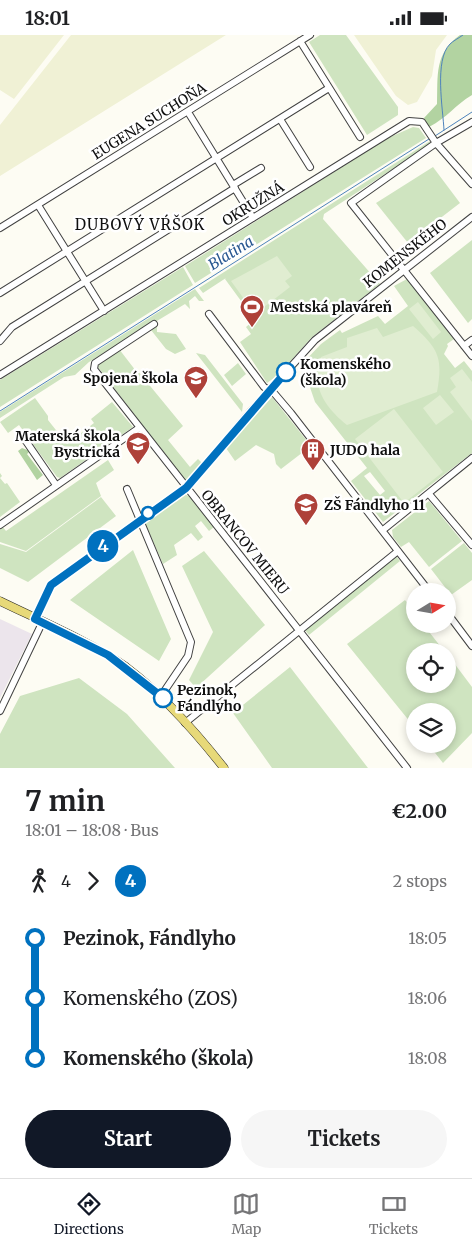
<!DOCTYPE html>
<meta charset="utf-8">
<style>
:root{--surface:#fff;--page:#f6f6f6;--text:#202124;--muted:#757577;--line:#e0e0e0;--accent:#111827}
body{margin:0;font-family:Merriweather,serif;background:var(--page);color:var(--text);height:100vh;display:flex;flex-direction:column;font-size:19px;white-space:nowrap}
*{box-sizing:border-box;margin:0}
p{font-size:16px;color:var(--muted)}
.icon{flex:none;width:28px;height:28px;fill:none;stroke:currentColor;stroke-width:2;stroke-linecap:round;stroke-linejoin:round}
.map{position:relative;height:733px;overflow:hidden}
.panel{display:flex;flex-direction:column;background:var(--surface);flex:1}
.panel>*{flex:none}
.badge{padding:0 10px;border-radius:16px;font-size:18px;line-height:32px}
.needle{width:32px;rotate:79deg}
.tools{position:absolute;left:406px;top:548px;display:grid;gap:10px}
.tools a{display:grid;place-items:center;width:50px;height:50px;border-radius:50%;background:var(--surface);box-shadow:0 2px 8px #0003;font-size:25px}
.map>.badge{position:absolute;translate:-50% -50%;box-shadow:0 0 0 2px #fff}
.legs{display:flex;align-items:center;gap:8px;height:55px;padding:0 25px;font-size:16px}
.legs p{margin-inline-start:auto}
.head{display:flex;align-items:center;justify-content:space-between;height:85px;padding:0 25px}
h1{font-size:28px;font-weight:700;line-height:38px}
.action{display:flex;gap:10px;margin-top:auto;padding:10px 25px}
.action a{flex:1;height:58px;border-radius:30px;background:var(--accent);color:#fff;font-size:20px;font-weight:700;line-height:58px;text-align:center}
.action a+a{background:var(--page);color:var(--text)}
ul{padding:0 25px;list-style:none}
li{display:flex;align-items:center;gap:18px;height:60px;font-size:19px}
li i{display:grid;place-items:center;width:8px;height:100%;margin:0 6px;background:currentColor}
li i::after{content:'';width:12px;height:12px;margin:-6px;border:4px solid;border-radius:50%;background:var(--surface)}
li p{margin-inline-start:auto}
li:first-child i{background:linear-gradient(#0000 50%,currentColor 0)}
li:last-child i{background:linear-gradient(currentColor 50%,#0000 0)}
.status{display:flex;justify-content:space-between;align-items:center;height:35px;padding:0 25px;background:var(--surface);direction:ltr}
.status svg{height:14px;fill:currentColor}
.tabs{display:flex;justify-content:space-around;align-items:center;height:70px;border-top:1px solid var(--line);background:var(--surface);font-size:14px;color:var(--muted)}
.tabs a{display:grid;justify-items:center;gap:2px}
.tabs .active{color:var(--accent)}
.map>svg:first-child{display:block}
.industrial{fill:#ece5ec}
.farmland{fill:#f0f1d5}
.green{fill:#cfe4c0;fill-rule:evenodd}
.forest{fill:#b2d3a1}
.pitch{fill:#e0edd1}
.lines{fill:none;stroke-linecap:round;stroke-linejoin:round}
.stream{stroke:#4e83bc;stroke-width:1}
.minor-casing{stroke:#424242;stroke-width:8}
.major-casing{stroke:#202020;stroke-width:9}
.minor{stroke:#fff;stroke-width:6}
.major{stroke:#e7d979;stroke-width:8}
.line-1-casing{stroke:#fff;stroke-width:11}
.line-1{stroke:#0071bf;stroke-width:8}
.stop-1-dot{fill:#fff;stroke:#0071bf;stroke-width:2.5}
.labels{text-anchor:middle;stroke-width:5;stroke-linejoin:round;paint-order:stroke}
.street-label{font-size:14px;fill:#0f0f0f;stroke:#fff}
.poi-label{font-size:14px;font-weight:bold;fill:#0f0f0f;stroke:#fff;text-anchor:start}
.stop-label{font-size:14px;font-weight:bold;fill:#0f0f0f;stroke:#fff;text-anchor:start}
.neighbourhood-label{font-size:15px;letter-spacing:1px;fill:#0f0f0f;stroke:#fff}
.water-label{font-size:15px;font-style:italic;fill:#285791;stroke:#fff}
</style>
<div class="status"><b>18:01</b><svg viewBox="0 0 49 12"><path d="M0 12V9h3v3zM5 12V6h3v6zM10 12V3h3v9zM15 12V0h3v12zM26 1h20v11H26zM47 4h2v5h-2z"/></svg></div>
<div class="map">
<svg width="472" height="733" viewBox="0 0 472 733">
<rect width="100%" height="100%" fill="#fdfcf3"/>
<path class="industrial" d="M0 584 32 599 0 663Z"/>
<path class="farmland" d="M0 0H64L14 64 0 55Z
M71 0H226L0 141V90Z
M354 0H447L436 15 432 41 417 67 408 70 396 61Z"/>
<path class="green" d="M320 0H346L398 72V80L367 100 309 7Z
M413 92 419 93 426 103 195 248 185 231 388 103Z
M430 106 431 109 324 179 323 184 380 249 312 302 278 340 267 348 240 307 251 299 246 292 253 286 252 281 225 244 226 243 203 258 199 253Z
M433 132 460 168 408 208 376 168Z
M472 205V284L468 288 430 238Z
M183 232 193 250 0 372V345Z
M407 244 454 304 447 309 448 311 444 319 455 333 464 326 472 336V418L383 487 351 446 367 433 315 367 302 329 321 309 340 295 342 298 378 281 385 289 408 271 394 251ZM370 437 385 456 380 460 364 441Z
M195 254 204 266H199L195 261 189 266 190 274 185 269 89 327 75 340 64 342 0 383V377Z
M157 291V297L176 299 186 314 175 319 166 314 151 295Z
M119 314 136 336 137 335 183 391 168 405 190 432 198 424 202 428 186 447 98 332 99 328Z
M196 318 205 320 243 369 242 377Z
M238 328 246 339 232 351 224 340Z
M272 362 311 411 281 434 276 429 274 419 256 410 235 426 226 413Z
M35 363 48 381V385L67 409 94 388 91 384 112 367 133 392 60 443 57 442 19 390 8 398 0 387Z
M108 425 114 435 96 448 101 461 26 516 0 507V492L2 491 6 496Z
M0 438 2 441 0 443 5 449 7 448 20 467 0 482Z
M184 459 189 461 214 492 209 496 201 486 195 491 203 502 198 506 191 498 174 510 177 520 163 529 144 486Z
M101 462 116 481 28 547 0 533V509L26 517Z
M429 466 462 506 429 532 409 507 401 512 393 502 392 495Z
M464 508 472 518V545L451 560 431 534Z
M133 515 171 604 159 626 70 565Z
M204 516 265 590 196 653 189 645 213 597 182 531Z
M396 521 400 526 309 600 304 594Z
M405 565 415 578V589H423L444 616H415V649H448V620L472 652V698L443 728 428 709H448V676H415V693L347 609Z
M290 632 368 733H272L233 678Z
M79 643 127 679 175 733H0V699L20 661Z"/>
<path class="forest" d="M460 0H472V60C454 71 448 82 429 92L424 83 437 69C438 40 434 19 460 0Z
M22 413 30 416 27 419 43 440 37 445 18 416Z"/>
<path class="pitch" d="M277 221 292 241 285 246 290 252 255 279 231 246Z
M418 267 441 297 433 304 409 274Z
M413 291C439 314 443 323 437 357L347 390C325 372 310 351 321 322L347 312V303L377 293 383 302Z
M462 334 472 347V386L450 357 456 352 450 343Z
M440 360 454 377 436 390 423 373Z
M394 374 443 437 404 468 355 404Z"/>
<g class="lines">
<path class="stream" d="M444 95C443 74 434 25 450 9 453 6 459 3 463 0
M435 101 472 77
M0 376 429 104"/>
<defs>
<path id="minor" d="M300 6 360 102
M188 77 253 183
M280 84 310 132
M472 87 436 108 351 168 472 321
M233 150 261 133
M38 170 104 276
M0 193 310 0
M0 258 329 53
M209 279 264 352 274 358 291 378 429 556
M154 289 95 328 94 334 407 733
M0 306 12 292 235 153
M464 311 472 305
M0 340 409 86 422 87 436 108 472 149
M21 399 56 450
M127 454 191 607 188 621 161 661
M429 459 472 510
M0 490 139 393
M383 495 472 423
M448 579 472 611
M35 584 51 550 186 453 250 377 315 305 472 182
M0 676 42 588
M185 688 398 516"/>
<path id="major" d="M0 566C39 585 91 607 126 632 163 660 195 696 224 733"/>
</defs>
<use href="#minor" class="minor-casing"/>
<use href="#major" class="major-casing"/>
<use href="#minor" class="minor"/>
<use href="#major" class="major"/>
</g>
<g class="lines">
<defs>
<path id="line-1" d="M163 663 108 620 35 584 51 550 186 453 286 337"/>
</defs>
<use href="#line-1" class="line-1-casing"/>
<use href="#line-1" class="line-1"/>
</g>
<defs>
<symbol id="stadium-pin" viewBox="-11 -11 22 30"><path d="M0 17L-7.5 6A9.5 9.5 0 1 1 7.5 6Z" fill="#ae4139" stroke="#fff"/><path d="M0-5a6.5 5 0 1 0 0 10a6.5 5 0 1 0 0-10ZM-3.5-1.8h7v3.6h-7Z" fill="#fff"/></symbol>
<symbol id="school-pin" viewBox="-11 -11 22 30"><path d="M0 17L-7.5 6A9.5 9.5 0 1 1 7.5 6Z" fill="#ae4139" stroke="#fff"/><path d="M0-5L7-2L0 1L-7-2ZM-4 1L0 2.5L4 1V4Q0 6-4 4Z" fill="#fff"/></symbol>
<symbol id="building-pin" viewBox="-11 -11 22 30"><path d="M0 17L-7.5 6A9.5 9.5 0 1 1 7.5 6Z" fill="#ae4139" stroke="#fff"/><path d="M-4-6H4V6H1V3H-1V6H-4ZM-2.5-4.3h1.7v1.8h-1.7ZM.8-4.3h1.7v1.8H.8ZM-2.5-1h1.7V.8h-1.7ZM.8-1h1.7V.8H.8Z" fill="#fff"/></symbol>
</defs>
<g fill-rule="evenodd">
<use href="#stadium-pin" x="238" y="258" width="28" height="38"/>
<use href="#school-pin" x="182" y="329" width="28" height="38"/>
<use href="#school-pin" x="124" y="395" width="28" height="38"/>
<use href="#building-pin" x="299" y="401" width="28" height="38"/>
<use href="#school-pin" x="292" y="456" width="28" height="38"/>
</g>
<g class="stop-1-dot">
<circle cx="286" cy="337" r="9"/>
<circle cx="148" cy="478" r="6"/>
<circle cx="163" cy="663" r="9"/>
</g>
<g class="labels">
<g class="street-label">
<text transform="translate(149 86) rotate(-32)" y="5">EUGENA SUCHOŇA</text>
<text transform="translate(253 169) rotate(-32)" y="5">OKRUŽNÁ</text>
<text transform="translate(405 218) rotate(-38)" y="5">KOMENSKÉHO</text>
<text transform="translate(245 507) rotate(51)" y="5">OBRANCOV MIERU</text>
</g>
<g class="poi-label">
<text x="270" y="277">Mestská plaváreň</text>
<text x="178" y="348" text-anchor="end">Spojená škola</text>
<text x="120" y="406" text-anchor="end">Materská škola<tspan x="120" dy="16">Bystrická</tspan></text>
<text x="330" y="420">JUDO hala</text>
<text x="324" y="475">ZŠ Fándlyho 11</text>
</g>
<g class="stop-label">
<text x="300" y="334">Komenského<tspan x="300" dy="16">(škola)</tspan></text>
<text x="177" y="660">Pezinok,<tspan x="177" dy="16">Fándlyho</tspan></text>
</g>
<g class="neighbourhood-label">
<text x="140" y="195">DUBOVÝ VŔŠOK</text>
</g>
<g class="water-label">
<text transform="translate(231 218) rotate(-32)" y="5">Blatina</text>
</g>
</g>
</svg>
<div class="tools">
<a><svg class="needle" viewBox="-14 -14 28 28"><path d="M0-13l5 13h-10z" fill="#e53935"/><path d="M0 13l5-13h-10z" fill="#757577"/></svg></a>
<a><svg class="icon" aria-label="locate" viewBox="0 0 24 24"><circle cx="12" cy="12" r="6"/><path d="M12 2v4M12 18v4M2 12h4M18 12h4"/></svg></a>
<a><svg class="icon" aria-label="layers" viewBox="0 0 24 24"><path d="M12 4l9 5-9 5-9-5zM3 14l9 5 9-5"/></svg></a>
</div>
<b class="badge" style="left:103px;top:511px;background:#0071bf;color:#fff">4</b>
</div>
<section class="panel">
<div class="head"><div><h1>7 min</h1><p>18:01 – 18:08 · Bus</p></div><b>€2.00</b></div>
<div class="legs"><svg class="icon" aria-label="walk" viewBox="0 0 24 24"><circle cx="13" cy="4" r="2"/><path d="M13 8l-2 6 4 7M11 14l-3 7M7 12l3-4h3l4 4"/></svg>4<svg class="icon" aria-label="forward" viewBox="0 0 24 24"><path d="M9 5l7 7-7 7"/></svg><b class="badge" style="background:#0071bf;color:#fff">4</b><p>2 stops</p></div>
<ul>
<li><i style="color:#0071bf"></i><b>Pezinok, Fándlyho</b><p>18:05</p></li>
<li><i style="color:#0071bf"></i><span>Komenského (ZOS)</span><p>18:06</p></li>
<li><i style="color:#0071bf"></i><b>Komenského (škola)</b><p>18:08</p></li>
</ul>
<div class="action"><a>Start</a><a>Tickets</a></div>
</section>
<nav class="tabs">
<a class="active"><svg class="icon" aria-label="directions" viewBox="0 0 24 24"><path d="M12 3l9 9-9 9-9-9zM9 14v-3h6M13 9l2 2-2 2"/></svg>Directions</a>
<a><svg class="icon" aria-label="map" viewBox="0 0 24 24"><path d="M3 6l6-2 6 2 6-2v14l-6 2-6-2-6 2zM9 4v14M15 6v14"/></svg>Map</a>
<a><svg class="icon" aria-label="tickets" viewBox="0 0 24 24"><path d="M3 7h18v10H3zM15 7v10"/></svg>Tickets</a>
</nav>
